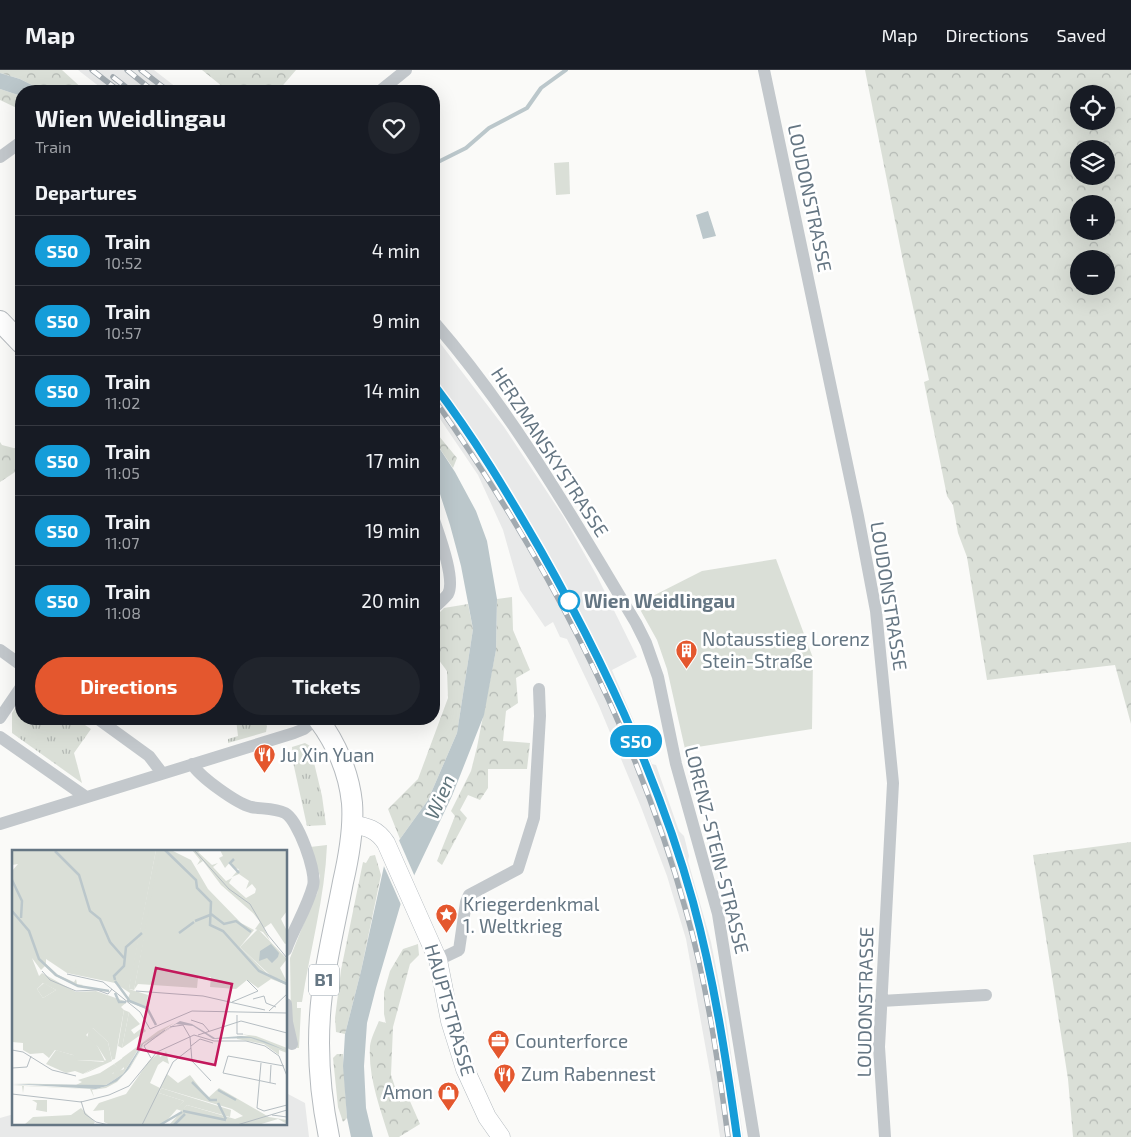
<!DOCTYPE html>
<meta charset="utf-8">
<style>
:root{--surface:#171b24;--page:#20242c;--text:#f1f3f6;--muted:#9ea1a6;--line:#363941;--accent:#e4572e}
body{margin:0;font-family:"Exo 2",sans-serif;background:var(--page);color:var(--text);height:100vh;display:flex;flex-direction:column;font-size:19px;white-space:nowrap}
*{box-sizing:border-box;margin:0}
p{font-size:16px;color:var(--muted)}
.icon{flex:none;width:28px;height:28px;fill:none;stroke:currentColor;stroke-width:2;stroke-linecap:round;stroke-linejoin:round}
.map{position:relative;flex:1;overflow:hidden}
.sheet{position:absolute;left:15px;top:15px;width:425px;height:640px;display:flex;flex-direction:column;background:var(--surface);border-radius:20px;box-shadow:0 5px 20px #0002}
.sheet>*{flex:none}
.badge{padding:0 10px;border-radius:16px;font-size:18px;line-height:32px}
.controls{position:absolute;left:1070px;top:15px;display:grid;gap:10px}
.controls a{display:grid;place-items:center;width:45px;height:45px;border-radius:50%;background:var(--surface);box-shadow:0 5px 20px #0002;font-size:25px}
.map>.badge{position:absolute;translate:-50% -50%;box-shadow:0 0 0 2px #fff}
h2{padding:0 20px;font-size:19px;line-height:45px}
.round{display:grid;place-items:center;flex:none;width:52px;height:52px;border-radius:26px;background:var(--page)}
.overview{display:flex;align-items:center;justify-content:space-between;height:85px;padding:0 20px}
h1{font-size:24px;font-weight:700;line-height:38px}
.primary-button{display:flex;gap:10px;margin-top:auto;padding:10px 20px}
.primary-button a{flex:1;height:58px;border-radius:30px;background:var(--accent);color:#fff;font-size:20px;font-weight:700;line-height:58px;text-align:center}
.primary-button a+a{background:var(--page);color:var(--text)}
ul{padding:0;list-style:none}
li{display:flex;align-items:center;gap:15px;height:70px;padding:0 20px;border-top:1px solid var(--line)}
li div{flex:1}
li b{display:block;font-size:19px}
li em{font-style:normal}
li .badge{min-width:55px;font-weight:700;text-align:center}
header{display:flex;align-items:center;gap:30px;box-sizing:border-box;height:70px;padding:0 25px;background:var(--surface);border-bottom:1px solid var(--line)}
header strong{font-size:24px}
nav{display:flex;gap:28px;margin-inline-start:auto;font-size:18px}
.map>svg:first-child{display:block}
.built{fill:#e8e9e9}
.grass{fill:url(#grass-tufts)}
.forest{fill:url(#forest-crowns);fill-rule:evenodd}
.garden{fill:#dadfd7}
.water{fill:#bbc7cb}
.pier{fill:#fafaf8}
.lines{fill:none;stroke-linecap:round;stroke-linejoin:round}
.stream{stroke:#bbc7cb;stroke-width:4}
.secondary-casing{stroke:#b3babf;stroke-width:19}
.primary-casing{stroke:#b5babe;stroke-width:22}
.street{stroke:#c3c8cc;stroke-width:12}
.secondary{stroke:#fff;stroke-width:18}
.primary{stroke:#fff;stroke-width:20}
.rail-casing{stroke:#a2aab0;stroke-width:5.5}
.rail{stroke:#fff;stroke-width:4;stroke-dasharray:11;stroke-linecap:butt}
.line-casing{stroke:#fff;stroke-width:11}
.line{stroke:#159dd9;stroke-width:8}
.stop-dot{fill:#fff;stroke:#159dd9;stroke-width:2.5}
.labels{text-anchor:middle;stroke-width:5;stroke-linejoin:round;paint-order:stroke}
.shield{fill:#fff;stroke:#939fa8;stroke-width:1}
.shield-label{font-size:18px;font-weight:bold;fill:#657683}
.street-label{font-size:19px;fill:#657683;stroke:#fff}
.stop-label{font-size:19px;font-weight:bold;fill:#657683;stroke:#fff;text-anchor:start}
.poi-label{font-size:19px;fill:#657683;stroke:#fff;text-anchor:start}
.water-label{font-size:20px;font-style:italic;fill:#60757c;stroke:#fff}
.inset-river{fill:none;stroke:#bbc7cb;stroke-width:2.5}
.inset-road{fill:none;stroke:#b5bdc2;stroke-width:1}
.view{fill:#c2185b;fill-opacity:0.15;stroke:#c2185b;stroke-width:2.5}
.inset-edge{fill:none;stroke:#657683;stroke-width:2.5}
</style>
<header>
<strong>Map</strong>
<nav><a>Map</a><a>Directions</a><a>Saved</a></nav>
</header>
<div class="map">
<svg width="1131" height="1067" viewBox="0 0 1131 1067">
<defs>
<pattern id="grass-tufts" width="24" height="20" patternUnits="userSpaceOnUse" patternTransform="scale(1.25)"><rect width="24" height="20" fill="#dadfd7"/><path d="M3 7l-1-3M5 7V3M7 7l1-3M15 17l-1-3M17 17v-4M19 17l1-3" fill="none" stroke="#b4b9b4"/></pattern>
<pattern id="forest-crowns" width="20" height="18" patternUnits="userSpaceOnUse" patternTransform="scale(1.25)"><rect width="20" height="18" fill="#dadfd7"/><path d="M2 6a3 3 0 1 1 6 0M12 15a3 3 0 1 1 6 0" fill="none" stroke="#b4b9b4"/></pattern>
</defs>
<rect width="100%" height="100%" fill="#fafaf8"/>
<path class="built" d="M78 0H154L181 21H105Z
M434 265 504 357 563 446 597 506 637 587 612 600 652 694 656 695 679 761 684 766 689 786 688 791 711 872 726 948 743 1067H720L712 1013 686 869 667 806 641 737 599 636 567 569 560 567 553 552 545 557 520 520 503 460 478 405 434 340Z
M288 1024 305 1033 309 1067H0V1048L14 1044V1053H286V1025Z"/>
<path class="grass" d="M20 631 21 649H76L91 659 74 683 82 713 12 663V643Z
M236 649H263L267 656 266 662 228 673V669L238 666Z
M305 673 310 676 322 726 326 755 307 756 293 692 292 677Z"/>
<path class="forest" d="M0 0H62L85 21H44L20 9 0 3Z
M202 0H296L278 21H228Z
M865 0H1131V654L1115 595 987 610 967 487 958 463 953 435 947 426 924 312 929 310 904 196ZM1079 24H1106V51H1079ZM1079 79H1106V106H1079ZM1079 134H1106V161H1079ZM1079 189H1106V216H1079Z
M0 19 21 26V40L0 30Z
M434 360 457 388 453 398 434 370Z
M0 372 2 375 21 380V398L0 412Z
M512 527 513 560 530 600 516 608 518 633 506 641 503 671 530 673 527 699H488V718L480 730 468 725 460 740 467 748 442 795 437 791 455 746 451 741 471 701 477 677 496 580 497 529Z
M468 534 473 559 457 663 428 730 400 769 388 739 418 709 448 628 447 601 435 585 438 581 434 574V548L444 538Z
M1131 772V1067H1073L1068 1009 1033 785Z
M375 785 381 805 361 901 345 964 336 962 335 948 341 900 363 792 366 793 370 786Z
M418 874 419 885 410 894 393 957 391 1005 400 1032 409 1029 420 1054 399 1067H389C380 1038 368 1007 370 976 371 968 376 958 379 951L386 953 384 944V922L390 901 403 879Z
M337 984H343L347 1048 343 1052 338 1037 333 988Z"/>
<path class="garden" d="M569 92 570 124 556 125 554 93Z
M776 489 813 588 812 659 685 679 667 599 657 570 637 534 702 501Z
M327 775C325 827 310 880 302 932H297V938H301L299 978H297L291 950 290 888 311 835 317 824 320 806 310 777Z"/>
<path class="water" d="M0 3 20 9 44 21H21V26L0 19Z
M708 141 716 166 703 169 696 145Z
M434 370 455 402 476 441 487 471 497 529 496 580 484 645 452 726 401 833 376 918 367 953 364 996 366 1038 373 1067H351L347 1048 343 996 345 964 361 901 384 796 400 769 428 730 457 663 473 559 461 496 450 455 439 421 434 413Z"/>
<path class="pier" d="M398 768 415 807 402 837 383 794Z"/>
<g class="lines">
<path class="stream" d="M434 94 466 78 489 58 527 38 541 18 566 0"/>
<defs>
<path id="secondary" d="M352 754C367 757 377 759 386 773L438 890 450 951 465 999 487 1047 501 1067"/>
<path id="primary" d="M0 251 21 273
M318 649C336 673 349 703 352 733 354 759 349 786 343 812 336 849 327 886 322 924 316 973 319 1019 329 1067"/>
</defs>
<use href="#secondary" class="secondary-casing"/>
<use href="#primary" class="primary-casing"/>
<path class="street" d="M764 0 858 446 876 541 893 713 879 977 885 1067
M380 21 406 0
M0 87 21 72
M434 252C514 344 574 450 636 553L646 573 658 607 676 694 718 844 754 1067
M434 450C439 465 456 510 448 524 444 529 438 534 434 538
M0 580 21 595
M0 648 21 617
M98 649 149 686 162 703
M0 667 86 727
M192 694C200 707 236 733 251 737 261 739 275 738 285 743 298 750 317 802 313 816 307 838 294 858 286 880
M0 754 294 663 304 659 316 649
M438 890 459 880 466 832 469 825 518 799 534 748 540 646 539 619
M881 931 986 925
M286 934 287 952 292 974"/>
<use href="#secondary" class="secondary"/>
<use href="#primary" class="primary"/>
<defs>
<path id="rail" d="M92 0 119 21
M127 0 153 21
M141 0 168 21
M113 7 131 21
M434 315C473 367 508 424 541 481 604 592 658 709 693 832 714 909 726 988 737 1067
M434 329C543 484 635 657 686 841 707 914 718 991 728 1067"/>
</defs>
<use href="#rail" class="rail-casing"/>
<use href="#rail" class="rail"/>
</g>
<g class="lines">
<defs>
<path id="line" d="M434 315C474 367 508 424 541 481 604 592 659 709 693 832 714 909 726 988 737 1067"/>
</defs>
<use href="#line" class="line-casing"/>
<use href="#line" class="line"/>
</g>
<defs>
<symbol id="building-pin" viewBox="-11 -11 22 30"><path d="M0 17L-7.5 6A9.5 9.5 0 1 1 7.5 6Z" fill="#e4572e" stroke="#fff"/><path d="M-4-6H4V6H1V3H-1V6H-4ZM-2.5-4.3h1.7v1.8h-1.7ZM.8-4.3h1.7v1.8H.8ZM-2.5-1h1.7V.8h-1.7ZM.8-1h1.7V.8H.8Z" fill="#fff"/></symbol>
<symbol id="restaurant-pin" viewBox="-11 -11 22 30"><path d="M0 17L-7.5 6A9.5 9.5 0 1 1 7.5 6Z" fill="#e4572e" stroke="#fff"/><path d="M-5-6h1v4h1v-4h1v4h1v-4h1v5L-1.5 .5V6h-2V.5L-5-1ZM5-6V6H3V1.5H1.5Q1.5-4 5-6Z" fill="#fff"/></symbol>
<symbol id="sight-pin" viewBox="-11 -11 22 30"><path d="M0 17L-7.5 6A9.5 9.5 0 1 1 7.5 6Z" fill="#e4572e" stroke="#fff"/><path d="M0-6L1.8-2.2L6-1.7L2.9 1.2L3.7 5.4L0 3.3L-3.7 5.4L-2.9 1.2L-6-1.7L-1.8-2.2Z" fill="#fff"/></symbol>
<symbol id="office-pin" viewBox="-11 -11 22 30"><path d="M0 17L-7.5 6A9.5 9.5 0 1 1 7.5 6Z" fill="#e4572e" stroke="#fff"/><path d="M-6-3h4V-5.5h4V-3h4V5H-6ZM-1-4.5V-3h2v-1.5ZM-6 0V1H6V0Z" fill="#fff"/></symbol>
<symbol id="shop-pin" viewBox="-11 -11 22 30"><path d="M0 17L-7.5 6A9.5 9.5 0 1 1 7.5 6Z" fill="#e4572e" stroke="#fff"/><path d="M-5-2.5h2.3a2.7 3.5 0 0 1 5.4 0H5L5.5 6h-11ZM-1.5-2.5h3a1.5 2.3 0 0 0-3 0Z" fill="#fff"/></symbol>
</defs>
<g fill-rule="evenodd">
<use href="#building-pin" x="674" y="568" width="25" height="34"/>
<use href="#restaurant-pin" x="252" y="672" width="25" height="34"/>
<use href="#sight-pin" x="434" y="832" width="25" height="34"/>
<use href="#office-pin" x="486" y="958" width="25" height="34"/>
<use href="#restaurant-pin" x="492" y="992" width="25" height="34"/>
<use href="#shop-pin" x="436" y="1010" width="25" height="34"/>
</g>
<circle class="stop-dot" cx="569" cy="531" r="10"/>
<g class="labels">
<rect class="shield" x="309" y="894.5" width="30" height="31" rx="4"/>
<g class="shield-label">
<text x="324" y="916">B1</text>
</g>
<g class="street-label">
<text transform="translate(810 128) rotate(78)" y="7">LOUDONSTRASSE</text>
<text transform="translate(550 382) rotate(57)" y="7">HERZMANSKYSTRASSE</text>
<text transform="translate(889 526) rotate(81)" y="7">LOUDONSTRASSE</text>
<text transform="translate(717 780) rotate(76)" y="7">LORENZ-STEIN-STRASSE</text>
<text transform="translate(865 932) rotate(-89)" y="7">LOUDONSTRASSE</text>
<text transform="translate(450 940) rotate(74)" y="7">HAUPTSTRASSE</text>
</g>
<g class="stop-label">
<text x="584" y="538">Wien Weidlingau</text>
</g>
<g class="poi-label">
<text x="702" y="576">Notausstieg Lorenz<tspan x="702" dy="22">Stein-Straße</tspan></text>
<text x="280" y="692">Ju Xin Yuan</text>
<text x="463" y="841">Kriegerdenkmal<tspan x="463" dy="22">1. Weltkrieg</tspan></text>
<text x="515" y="978">Counterforce</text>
<text x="521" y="1011">Zum Rabennest</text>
<text x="433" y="1029" text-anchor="end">Amon</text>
</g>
<g class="water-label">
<text transform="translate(440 727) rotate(-66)" y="7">Wien</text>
</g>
</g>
<g transform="translate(12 780)">
<rect width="275" height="275" fill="#fafaf8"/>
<path d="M144 0H148V8L122 140 117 139 119 125ZM32 133 44 140 31 148 25 139ZM112 160 117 162 110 198 106 196ZM81 178 96 192 100 211 72 224 94 210 86 197 75 189 77 179ZM228 184 244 186 275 198V203L267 200V205L252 194 225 189V186H237ZM149 238 219 260 218 267 175 255 170 261 164 259 172 251 147 243Z" fill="#dadfd7"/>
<path d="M0 0H144L117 139 136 145 134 159 115 151 118 143 103 133 55 123 34 109V114L46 125 62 132 64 129 65 134 71 135 68 137 43 126 33 116 29 120 20 108 27 126 30 123 64 142 84 141 115 152 109 157 112 160 103 209 100 210 96 192 81 178 74 185 86 197 93 211 64 210 61 205 43 200 37 208 31 203 18 204 11 200V193L0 192V21L6 14 0 15ZM31 133 44 140 31 148 25 139ZM148 0 161 1 179 10 196 39 229 73 242 80 228 97 258 126 275 132V135L259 129 246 138 235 130 224 139 198 137 199 127 186 128 185 138 126 134 122 140ZM180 0H189L186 2 200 15 206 13 201 17 214 31 220 28 217 33 234 48 243 43 244 39 240 34 234 39 237 31 227 24 220 27 227 19 221 18 219 11 213 18 207 8 211 6 208 0H275V61L269 69 275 81V93L273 94 259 73 252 78 258 91 251 82 243 79 248 72 241 63 209 35 191 11 185 15 188 10ZM117 162 128 174 119 180 122 184 131 177 134 181 110 198ZM162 173 127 198 111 224 94 235 86 238 0 233 64 235 70 232 66 230 88 223 102 214 107 218 100 224 112 219 110 208 146 181ZM165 174 131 196 118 218 105 232 94 238 80 240 82 247 78 239 12 236 11 243 10 236 0 235 84 239 95 236 116 220 131 194ZM154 201 157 214 151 211 146 215 138 233 148 238 155 224 166 233 178 225 196 248 207 238 257 267 275 270V274L266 269 246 275H157L175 255 223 269 231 266 220 259 149 238 147 243 172 251 151 275H98L92 272V260L81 261 87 253 114 244 137 211 147 203 148 207 153 204ZM69 258 83 272 81 275H12L21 267 59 265Z" fill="#dadfd7" fill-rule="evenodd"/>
<path d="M23 0H42L62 19 71 34 79 63 88 69 98 92 113 107 111 117 102 126 56 116 32 100 29 91 22 92 15 84 17 80 9 69 10 52 3 39 0 24ZM20 250H35V262L24 260 25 253Z" fill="#dadfd7"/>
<path d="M246 79 275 109 268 118 275 132 259 126 228 97ZM44 200 64 206 65 210 93 212 71 224 63 221 54 223 34 214ZM118 203 120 208 101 229 102 218H106L102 214Z" fill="#dadfd7"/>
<path d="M259 94 267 103 266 107 260 113 255 108 247 111 248 101ZM168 171 180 174 203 188 229 186 239 187 252 191 275 201 239 188 201 189 181 176 164 174 131 194 116 220 105 231 95 236 84 239 0 234 94 235 111 224 130 194Z" fill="#bbc7cb"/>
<path class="inset-river" d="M153 0 184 30 185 38 199 52 198 75 211 81 247 121 275 134M43 1 67 25 78 61 88 69 98 92 112 108M222 9 218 13 227 23M0 30 10 51 9 68M0 61 17 81 27 109 44 125 66 136 97 141M199 64 212 74 224 71 239 82M183 71 198 65M167 83 182 72M103 130 102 126 112 116 114 97 130 83M103 131 117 150M103 143 107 152H114M115 150 135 158 144 175M180 232 198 250H205M206 240 224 250M206 253 214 269M171 261 214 270M148 275 170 262M162 275 173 264"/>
<path class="inset-road" d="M182 0 217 39 238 54 256 85 275 108M30 121 38 130 64 141 85 140 96 144 100 139M55 124 91 132 128 162 138 179 180 161 275 163M124 141 191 146 253 160M241 149 252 146 254 153 264 157M220 152 246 141 235 130M257 161 275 144M225 165V184H231M179 170 191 174 197 181M158 177 171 175 178 187 180 211 199 231M186 185 229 171 275 183M179 196 188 189 201 193M0 200 11 202 40 220 64 226M139 208 132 196 153 180M249 213 245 258 252 261 275 255M0 218 15 217 19 206M258 233 259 215M264 234 211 223 216 206 272 216M0 244 69 252 97 245 117 236 145 202 182 185 202 191H234L253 196 267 206 275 226M69 251 73 264 84 272 97 275M260 265 275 267M130 275 161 212 179 198M225 275 275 260"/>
<path class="view" d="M144 118 220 134 203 215 126 199Z"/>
<rect width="275" height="275" class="inset-edge"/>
</g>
</svg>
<div class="controls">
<a><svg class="icon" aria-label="locate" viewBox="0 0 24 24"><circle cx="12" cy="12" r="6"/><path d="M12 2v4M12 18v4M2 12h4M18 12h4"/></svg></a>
<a><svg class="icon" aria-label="layers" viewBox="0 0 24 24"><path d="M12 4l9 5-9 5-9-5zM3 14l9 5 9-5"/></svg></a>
<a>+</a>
<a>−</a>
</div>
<b class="badge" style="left:636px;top:671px;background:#159dd9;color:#fff">S50</b>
<section class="sheet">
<div class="overview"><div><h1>Wien Weidlingau</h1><p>Train</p></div><a class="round"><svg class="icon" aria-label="heart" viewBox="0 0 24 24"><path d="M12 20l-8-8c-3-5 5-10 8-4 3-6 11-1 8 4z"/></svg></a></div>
<h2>Departures</h2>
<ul>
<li><span class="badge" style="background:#159dd9;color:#fff">S50</span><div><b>Train</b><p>10:52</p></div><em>4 min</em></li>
<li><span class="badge" style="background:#159dd9;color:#fff">S50</span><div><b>Train</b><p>10:57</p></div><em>9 min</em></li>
<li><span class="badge" style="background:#159dd9;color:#fff">S50</span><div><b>Train</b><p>11:02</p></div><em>14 min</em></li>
<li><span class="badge" style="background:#159dd9;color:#fff">S50</span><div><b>Train</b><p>11:05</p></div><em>17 min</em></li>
<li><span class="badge" style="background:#159dd9;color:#fff">S50</span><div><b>Train</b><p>11:07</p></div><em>19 min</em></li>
<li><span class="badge" style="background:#159dd9;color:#fff">S50</span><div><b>Train</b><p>11:08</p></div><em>20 min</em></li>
</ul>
<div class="primary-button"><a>Directions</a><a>Tickets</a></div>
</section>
</div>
